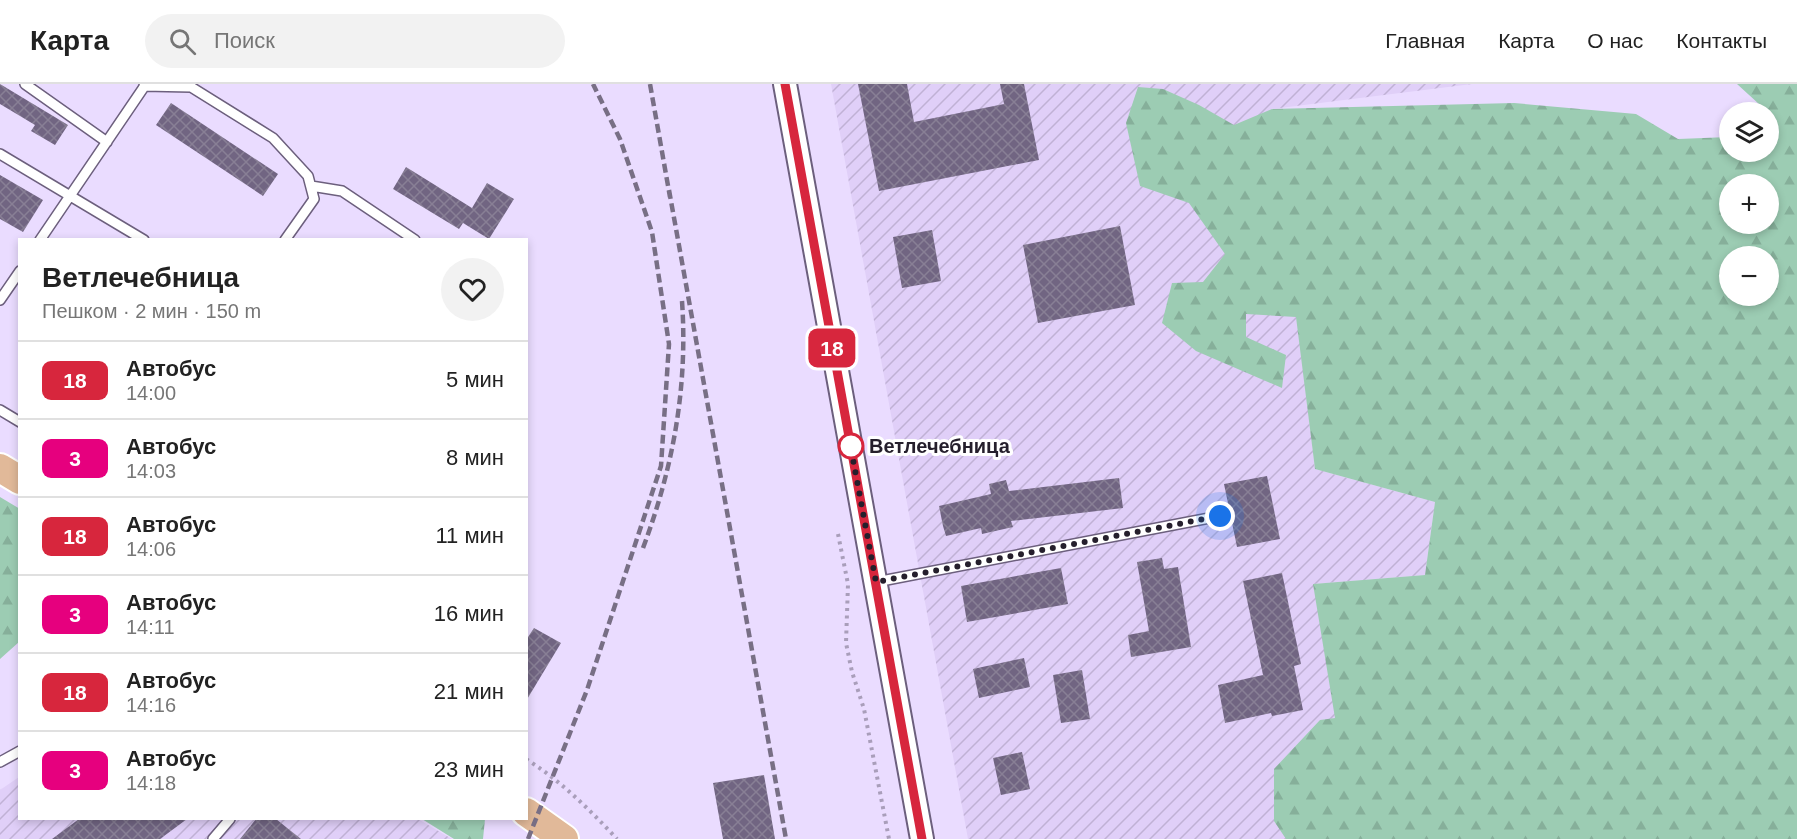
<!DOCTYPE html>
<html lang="ru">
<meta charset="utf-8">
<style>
:root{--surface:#fff;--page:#f2f2f2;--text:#222;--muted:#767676;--line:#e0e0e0}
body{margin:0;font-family:Arial,sans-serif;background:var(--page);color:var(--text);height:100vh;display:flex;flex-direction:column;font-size:22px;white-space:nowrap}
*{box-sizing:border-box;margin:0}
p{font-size:20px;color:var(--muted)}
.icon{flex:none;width:33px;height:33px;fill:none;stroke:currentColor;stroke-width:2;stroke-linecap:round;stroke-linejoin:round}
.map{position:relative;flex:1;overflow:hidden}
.details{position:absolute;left:18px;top:154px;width:510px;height:582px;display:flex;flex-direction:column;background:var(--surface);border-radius:0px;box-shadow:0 3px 9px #0003}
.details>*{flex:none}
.badge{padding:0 12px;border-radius:9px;font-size:21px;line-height:39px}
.buttons{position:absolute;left:1719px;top:18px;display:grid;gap:12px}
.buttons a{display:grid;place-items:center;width:60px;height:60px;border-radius:50%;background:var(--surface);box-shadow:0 3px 9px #0003;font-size:30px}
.you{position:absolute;width:30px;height:30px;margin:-15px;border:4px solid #fff;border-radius:50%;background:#1a73e8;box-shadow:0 0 0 9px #1a73e833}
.map>.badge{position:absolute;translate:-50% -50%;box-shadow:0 0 0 3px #fff}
.round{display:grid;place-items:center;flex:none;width:63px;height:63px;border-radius:32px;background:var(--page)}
.summary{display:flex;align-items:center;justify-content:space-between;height:102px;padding:0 24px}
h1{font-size:28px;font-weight:800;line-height:45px}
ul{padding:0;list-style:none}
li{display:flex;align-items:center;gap:18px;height:78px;padding:0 24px;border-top:2px solid var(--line)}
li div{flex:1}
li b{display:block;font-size:22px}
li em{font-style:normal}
li .badge{min-width:66px;font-weight:700;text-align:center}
header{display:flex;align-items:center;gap:36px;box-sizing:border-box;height:84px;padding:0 30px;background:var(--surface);border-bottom:2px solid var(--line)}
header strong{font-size:28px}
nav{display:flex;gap:33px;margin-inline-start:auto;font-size:21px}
.search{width:420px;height:54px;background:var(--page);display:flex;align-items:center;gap:15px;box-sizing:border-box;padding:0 21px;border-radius:33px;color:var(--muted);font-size:22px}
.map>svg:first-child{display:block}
.industrial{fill:url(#industrial-furrows)}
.forest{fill:url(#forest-firs);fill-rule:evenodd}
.building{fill:url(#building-cross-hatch)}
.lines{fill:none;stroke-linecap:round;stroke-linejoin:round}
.service-casing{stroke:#6c5f7d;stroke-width:12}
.tertiary-casing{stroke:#6c5f7d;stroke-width:26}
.primary-casing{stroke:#fff;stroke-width:32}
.path{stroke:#a99eba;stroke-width:4;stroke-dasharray:3 4.5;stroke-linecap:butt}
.service{stroke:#fff;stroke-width:9}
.tertiary{stroke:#fff;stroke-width:22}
.primary{stroke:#e1b999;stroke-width:28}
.rail{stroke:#786f85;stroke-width:4.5;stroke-dasharray:9 4.5;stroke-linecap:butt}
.line-casing{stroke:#fff;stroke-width:14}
.line{stroke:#d7263d;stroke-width:9}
.walk{stroke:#251f2c;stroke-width:6;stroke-dasharray:0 10.8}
.stop-dot{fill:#fff;stroke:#d7263d;stroke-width:3}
.labels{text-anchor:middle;stroke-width:6;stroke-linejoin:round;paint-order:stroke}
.stop-label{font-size:20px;font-weight:bold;fill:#251f2c;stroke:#fff;text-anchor:start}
</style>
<header>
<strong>Карта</strong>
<div class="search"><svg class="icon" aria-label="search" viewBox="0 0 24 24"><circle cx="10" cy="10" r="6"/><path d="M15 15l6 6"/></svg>Поиск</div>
<nav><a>Главная</a><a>Карта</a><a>О нас</a><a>Контакты</a></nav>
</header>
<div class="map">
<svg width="1797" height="755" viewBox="0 0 1797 755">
<defs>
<pattern id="industrial-furrows" width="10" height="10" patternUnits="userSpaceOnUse" patternTransform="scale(1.5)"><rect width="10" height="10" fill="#e0cff8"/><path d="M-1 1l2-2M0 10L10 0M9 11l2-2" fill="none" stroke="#c0b1d5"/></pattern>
<pattern id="forest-firs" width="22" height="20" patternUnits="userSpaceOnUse" patternTransform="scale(1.5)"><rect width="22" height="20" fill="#9cccb3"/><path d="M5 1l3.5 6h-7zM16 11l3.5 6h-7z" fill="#86af9a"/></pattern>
<pattern id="building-cross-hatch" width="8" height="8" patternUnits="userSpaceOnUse" patternTransform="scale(1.5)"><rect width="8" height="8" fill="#716582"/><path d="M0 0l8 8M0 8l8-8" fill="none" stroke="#887f95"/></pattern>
</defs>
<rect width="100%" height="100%" fill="#eadcff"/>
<path class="industrial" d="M831 0H1472L1272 25 1315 385 1435 418 1425 491 1314 500 1356 755H968Z
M19 693 20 735H418L452 755H0V706Z"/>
<path class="forest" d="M1737 0H1797V755H1286L1274 737V685L1320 636 1335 634 1313 500 1425 491 1435 418 1315 385 1296 233 1246 230V253L1286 271 1282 304 1196 267 1162 239 1172 199 1203 198 1225 170 1189 119 1140 102 1126 39 1138 3 1163 5 1199 21 1234 41 1272 25 1514 19 1636 30 1678 55 1729 53 1730 68H1768L1771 31ZM1730 100H1768V140H1730ZM1730 172H1768V212H1730Z
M0 413 20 425 19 558 0 575Z
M422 735H485L483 755H454Z"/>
<path class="building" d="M0 0 68 41 55 61 31 47 35 41 0 20Z
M858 0H907L914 38 1004 20 1000 0H1024L1039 76 879 107Z
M171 19 278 90 263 112 156 41Z
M406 83 472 124 487 99 514 115 489 155 463 139 459 145 393 105Z
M0 91 43 116 23 148 0 135Z
M1120 142 1135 221 1038 239 1023 161Z
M932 146 941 197 902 204 893 153Z
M1267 392 1280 455 1237 463 1224 400Z
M1119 394 1123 424 1011 437 1013 443 982 450 981 444 946 452 943 442 939 422 991 410 989 400 1006 396 1009 407Z
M1162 474 1164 485 1178 483 1191 563 1131 573 1128 551 1149 547 1137 478Z
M1061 484 1068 520 967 538 961 502Z
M1282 489 1301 580 1294 582 1303 626 1272 632 1271 629 1225 639 1218 601 1263 591 1243 497Z
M534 544 561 559 526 617V556Z
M1024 574 1030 603 979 614 973 585Z
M1082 586 1090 635 1061 639 1053 591Z
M1022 668 1030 705 1001 711 993 674Z
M764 691 775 755H723L713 699Z
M79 735H187L160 755H52Z
M256 735H276L301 755H240Z"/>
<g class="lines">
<defs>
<path id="service" d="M25 0 107 58
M144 2 191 3 273 54 308 92 314 115 285 156
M0 70 144 156
M311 102 342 107 415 156
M40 156 146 0
M0 216 20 187
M0 326 20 338
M876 498 1220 432
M0 678 20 667
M213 755 230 735"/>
<path id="tertiary" d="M785 0 922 755"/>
<path id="primary" d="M0 384 20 396
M526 728 564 755"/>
</defs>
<use href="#service" class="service-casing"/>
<use href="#tertiary" class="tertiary-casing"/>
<use href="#primary" class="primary-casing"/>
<path class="path" d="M838 450 848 500 846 559 852 588 864 625 889 755
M526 675C561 697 589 725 617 755"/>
<use href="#service" class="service"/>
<use href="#tertiary" class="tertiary"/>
<use href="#primary" class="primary"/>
<path class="rail" d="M650 0 670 113
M669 106 786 755
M643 464C673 384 688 303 682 217
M528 755 587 606 661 382 669 260 652 148 620 55 593 0"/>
</g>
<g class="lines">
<defs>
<path id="line" d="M785 0 922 755"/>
</defs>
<use href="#line" class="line-casing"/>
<use href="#line" class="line"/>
<path class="walk" d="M851 362 849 354 876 498 1220 432"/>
</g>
<circle class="stop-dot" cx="851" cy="362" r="12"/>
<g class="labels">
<g class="stop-label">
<text x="869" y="369">Ветлечебница</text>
</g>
</g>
</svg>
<div class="buttons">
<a><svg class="icon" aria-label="layers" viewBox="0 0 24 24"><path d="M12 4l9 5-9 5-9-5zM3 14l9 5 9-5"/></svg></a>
<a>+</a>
<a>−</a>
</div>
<div class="you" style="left:1220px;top:432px"></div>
<b class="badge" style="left:832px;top:264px;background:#d7263d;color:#fff">18</b>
<section class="details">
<div class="summary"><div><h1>Ветлечебница</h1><p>Пешком · 2 мин · 150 m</p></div><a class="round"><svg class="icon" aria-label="heart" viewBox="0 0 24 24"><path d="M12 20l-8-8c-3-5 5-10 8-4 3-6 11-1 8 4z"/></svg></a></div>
<ul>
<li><span class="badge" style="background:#d7263d;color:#fff">18</span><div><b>Автобус</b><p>14:00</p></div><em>5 мин</em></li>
<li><span class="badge" style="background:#e6007e;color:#fff">3</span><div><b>Автобус</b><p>14:03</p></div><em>8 мин</em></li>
<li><span class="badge" style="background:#d7263d;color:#fff">18</span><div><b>Автобус</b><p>14:06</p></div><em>11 мин</em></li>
<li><span class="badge" style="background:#e6007e;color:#fff">3</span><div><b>Автобус</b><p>14:11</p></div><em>16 мин</em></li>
<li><span class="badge" style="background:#d7263d;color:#fff">18</span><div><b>Автобус</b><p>14:16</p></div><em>21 мин</em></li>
<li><span class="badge" style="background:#e6007e;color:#fff">3</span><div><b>Автобус</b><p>14:18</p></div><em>23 мин</em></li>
</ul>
</section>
</div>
